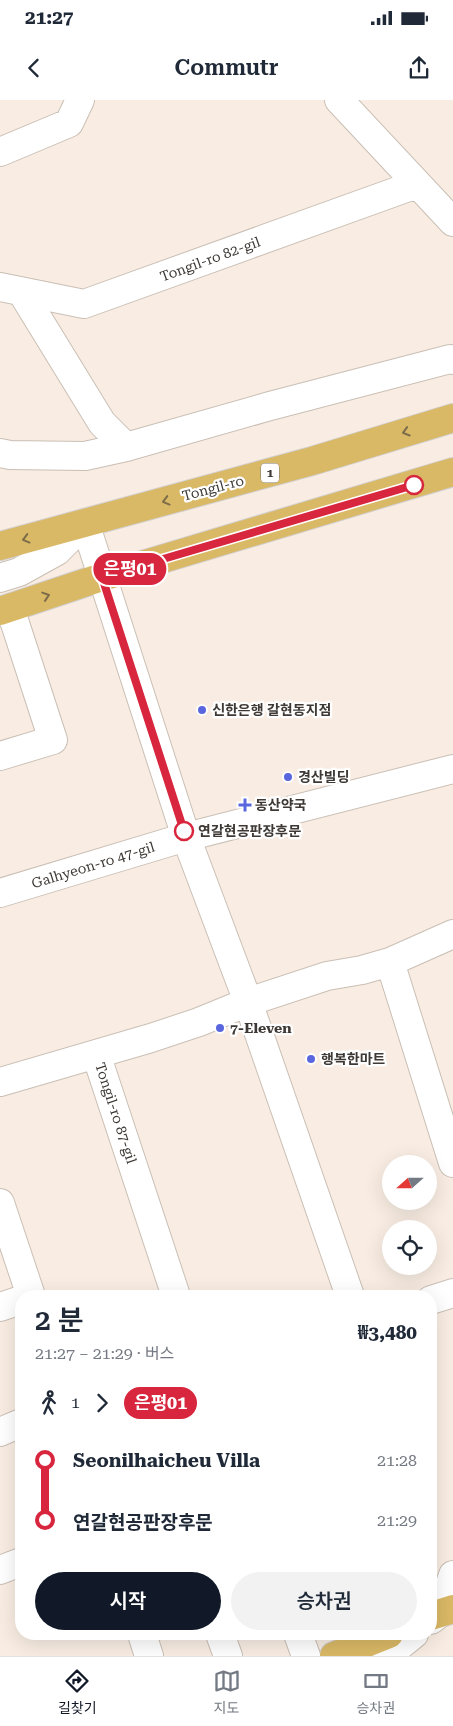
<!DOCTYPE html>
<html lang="ko">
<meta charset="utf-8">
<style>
:root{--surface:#fff;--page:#f2f2f3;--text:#1f2937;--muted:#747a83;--line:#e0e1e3;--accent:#111827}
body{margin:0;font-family:"Roboto Serif","Noto Sans KR",serif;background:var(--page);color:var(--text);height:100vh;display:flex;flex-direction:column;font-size:19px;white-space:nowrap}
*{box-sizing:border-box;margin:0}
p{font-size:16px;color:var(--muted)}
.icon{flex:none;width:28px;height:28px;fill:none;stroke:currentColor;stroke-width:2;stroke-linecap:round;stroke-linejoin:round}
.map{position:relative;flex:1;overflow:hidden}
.sheet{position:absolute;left:15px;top:1190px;width:422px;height:350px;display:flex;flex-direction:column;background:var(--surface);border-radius:20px;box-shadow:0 5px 20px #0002}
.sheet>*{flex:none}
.badge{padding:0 10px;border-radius:16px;font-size:18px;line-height:32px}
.needle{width:32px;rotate:249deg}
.controls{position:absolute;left:382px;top:1055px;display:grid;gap:10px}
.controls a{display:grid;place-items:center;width:55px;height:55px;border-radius:50%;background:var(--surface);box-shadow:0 5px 20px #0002;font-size:25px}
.map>.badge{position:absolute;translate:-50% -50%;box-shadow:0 0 0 2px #fff}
.legs{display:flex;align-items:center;gap:8px;height:55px;padding:0 20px;font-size:16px}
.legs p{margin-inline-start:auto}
.summary{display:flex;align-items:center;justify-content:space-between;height:85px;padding:0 20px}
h1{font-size:28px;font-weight:600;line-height:38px}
.cta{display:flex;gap:10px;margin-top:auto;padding:10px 20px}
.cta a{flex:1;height:58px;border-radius:30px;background:var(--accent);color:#fff;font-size:20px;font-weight:600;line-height:58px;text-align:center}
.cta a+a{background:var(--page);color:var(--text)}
ul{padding:0 20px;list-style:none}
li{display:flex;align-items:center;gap:18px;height:60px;font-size:19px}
li i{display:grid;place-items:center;width:8px;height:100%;margin:0 6px;background:currentColor}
li i::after{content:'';width:12px;height:12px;margin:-6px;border:4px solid;border-radius:50%;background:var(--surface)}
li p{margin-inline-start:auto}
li:first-child i{background:linear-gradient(#0000 50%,currentColor 0)}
li:last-child i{background:linear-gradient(currentColor 50%,#0000 0)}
.status{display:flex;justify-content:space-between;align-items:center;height:35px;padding:0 25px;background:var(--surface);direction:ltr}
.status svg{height:14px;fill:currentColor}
header{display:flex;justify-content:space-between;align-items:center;height:65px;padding:0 20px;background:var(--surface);font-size:22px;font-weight:600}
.menu{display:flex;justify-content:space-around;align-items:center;height:70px;border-top:1px solid var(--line);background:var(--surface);font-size:14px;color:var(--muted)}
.menu a{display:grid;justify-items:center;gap:2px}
.menu .selected{color:var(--accent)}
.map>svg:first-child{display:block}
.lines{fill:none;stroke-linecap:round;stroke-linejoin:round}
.minor-casing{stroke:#cabfb5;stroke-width:30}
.major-casing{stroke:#d1cfcf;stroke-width:30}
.minor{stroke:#fff;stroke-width:28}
.major{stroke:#dab966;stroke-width:28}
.oneway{stroke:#7c6c49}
.line-1-casing{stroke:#fff;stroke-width:11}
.line-1{stroke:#d7263d;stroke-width:8}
.stop-1-dot{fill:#fff;stroke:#d7263d;stroke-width:2.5}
.poi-dot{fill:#5966dd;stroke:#fff;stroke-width:2}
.labels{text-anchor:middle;stroke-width:4.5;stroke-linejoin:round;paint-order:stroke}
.shield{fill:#fff;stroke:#787472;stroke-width:1}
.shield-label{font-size:12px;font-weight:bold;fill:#3e3935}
.street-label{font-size:14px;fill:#3e3935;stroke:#fff}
.poi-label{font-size:14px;font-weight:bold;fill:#3e3935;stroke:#fff;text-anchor:start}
.stop-label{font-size:14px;font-weight:bold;fill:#3e3935;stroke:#fff;text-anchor:start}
</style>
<div class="status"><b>21:27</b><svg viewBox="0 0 49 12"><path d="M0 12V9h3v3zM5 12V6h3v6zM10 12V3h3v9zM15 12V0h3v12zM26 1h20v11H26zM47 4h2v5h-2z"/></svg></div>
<header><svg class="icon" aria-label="back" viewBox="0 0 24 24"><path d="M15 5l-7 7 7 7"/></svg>Commutr<svg class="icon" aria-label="share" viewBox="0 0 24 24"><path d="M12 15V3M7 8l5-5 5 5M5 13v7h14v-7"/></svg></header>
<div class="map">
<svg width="453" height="1556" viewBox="0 0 453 1556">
<rect width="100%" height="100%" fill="#f9ede3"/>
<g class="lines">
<defs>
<path id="minor" d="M339 0 453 122
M0 52 69 23 80 0
M0 187 84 204 417 84
M21 191 102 323 126 347
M0 353 10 355 85 356 126 347 270 306 450 259 453 260
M0 478 19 472 57 451 85 423 186 737 248 902 350 1196
M0 656 53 640 10 508
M0 793 186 737 453 669
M390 862 453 1063
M96 954 176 1196
M0 982 151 938 199 922 248 902 327 876 362 870 390 862 453 834
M0 1103 31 1196
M431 1200 453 1193
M0 1207 21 1200
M0 1332 21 1323
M0 1470 21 1462
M431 1520 440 1513 453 1475
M142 1534 149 1556
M220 1534 228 1556
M298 1534 306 1556
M387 1556 414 1534"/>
<path id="major" d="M0 446 312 361 453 318
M0 511 102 477 453 372
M431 1516 453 1509
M334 1556 389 1534"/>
</defs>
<use href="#minor" class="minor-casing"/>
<use href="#major" class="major-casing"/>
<use href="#minor" class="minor"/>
<use href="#major" class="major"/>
</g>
<defs><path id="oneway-chevron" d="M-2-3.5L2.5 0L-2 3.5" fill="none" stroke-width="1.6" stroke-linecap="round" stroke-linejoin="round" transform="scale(1.25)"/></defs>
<g class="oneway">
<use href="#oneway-chevron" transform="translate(406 332) rotate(163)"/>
<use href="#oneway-chevron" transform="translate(166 401) rotate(165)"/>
<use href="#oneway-chevron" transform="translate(26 439) rotate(165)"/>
<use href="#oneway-chevron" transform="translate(46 496) rotate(-18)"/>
</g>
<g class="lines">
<defs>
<path id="line-1" d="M184 731 102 477 414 385"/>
</defs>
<use href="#line-1" class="line-1-casing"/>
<use href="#line-1" class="line-1"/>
</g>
<g class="stop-1-dot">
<circle cx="414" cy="385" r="9"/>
<circle cx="184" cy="731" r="9"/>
</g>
<g class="poi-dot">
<circle cx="202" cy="610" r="5"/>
<circle cx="288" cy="677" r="5"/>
<path d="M242.5 697.5h5v5h5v5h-5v5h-5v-5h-5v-5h5z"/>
<circle cx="220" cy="928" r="5"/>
<circle cx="311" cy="959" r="5"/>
</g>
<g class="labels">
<rect class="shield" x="261" y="363.5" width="18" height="19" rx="4"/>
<g class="shield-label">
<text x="270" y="377">1</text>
</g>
<g class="street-label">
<text transform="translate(210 159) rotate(-20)" y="5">Tongil-ro 82-gil</text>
<text transform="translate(213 388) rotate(-15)" y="5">Tongil-ro</text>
<text transform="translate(93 765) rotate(-17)" y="5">Galhyeon-ro 47-gil</text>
<text transform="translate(116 1013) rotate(72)" y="5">Tongil-ro 87-gil</text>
</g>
<g class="poi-label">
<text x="212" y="615">신한은행 갈현동지점</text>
<text x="298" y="682">경산빌딩</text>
<text x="255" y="710">동산약국</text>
<text x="230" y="933">7-Eleven</text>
<text x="321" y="964">행복한마트</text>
</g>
<g class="stop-label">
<text x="198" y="736">연갈현공판장후문</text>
</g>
</g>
</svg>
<div class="controls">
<a><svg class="needle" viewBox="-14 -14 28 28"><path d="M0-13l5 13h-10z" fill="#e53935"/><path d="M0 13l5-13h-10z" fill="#747a83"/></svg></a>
<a><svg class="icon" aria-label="locate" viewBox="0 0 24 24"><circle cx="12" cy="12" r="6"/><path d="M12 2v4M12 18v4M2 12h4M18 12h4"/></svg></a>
</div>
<b class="badge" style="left:130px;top:469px;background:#d7263d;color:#fff">은평01</b>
<section class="sheet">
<div class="summary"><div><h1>2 분</h1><p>21:27 – 21:29 · 버스</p></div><b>₩3,480</b></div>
<div class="legs"><svg class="icon" aria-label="walk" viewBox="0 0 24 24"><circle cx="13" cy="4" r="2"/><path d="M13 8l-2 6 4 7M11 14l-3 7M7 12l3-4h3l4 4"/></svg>1<svg class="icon" aria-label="forward" viewBox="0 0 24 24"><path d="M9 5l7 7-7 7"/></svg><b class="badge" style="background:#d7263d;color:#fff">은평01</b></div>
<ul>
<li><i style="color:#d7263d"></i><b>Seonilhaicheu Villa</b><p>21:28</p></li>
<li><i style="color:#d7263d"></i><b>연갈현공판장후문</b><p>21:29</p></li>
</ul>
<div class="cta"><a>시작</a><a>승차권</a></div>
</section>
</div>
<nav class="menu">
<a class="selected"><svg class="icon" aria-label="directions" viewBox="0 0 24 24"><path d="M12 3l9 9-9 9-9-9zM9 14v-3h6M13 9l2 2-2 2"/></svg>길찾기</a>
<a><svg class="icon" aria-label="map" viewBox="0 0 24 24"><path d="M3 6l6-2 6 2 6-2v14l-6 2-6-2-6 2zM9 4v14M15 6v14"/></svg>지도</a>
<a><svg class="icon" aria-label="tickets" viewBox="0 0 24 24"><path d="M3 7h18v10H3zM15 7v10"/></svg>승차권</a>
</nav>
